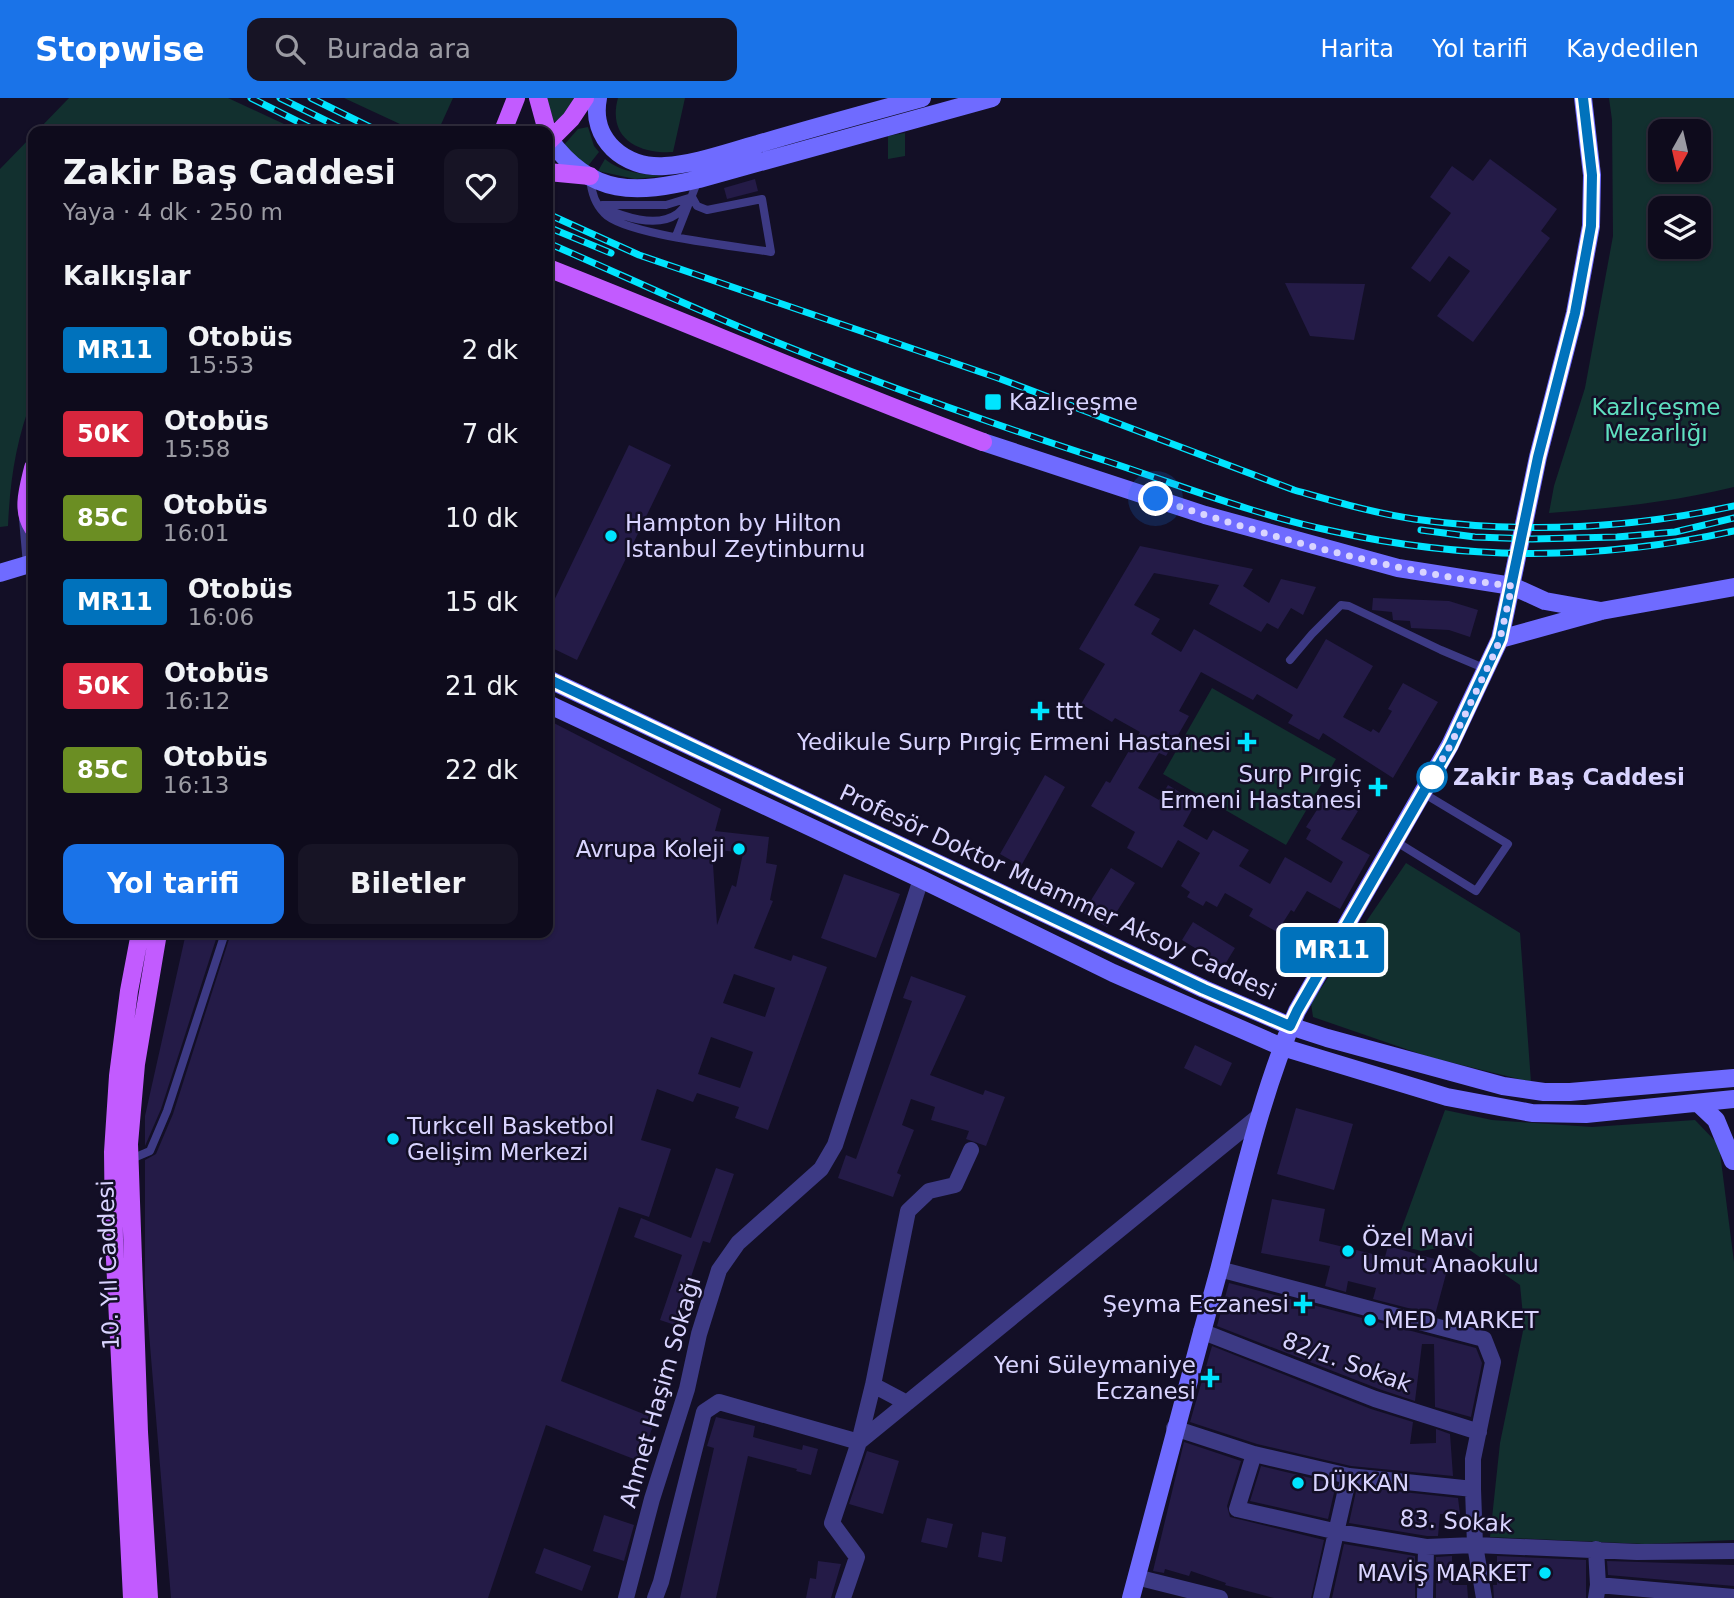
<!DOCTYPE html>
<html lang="tr">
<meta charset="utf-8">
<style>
:root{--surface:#0e0b1c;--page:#171425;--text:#f1f3f6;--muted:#9b9ba3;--line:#2e2b3b;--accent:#1a73e8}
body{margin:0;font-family:"DejaVu Sans",sans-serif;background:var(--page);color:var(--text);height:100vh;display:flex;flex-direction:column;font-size:26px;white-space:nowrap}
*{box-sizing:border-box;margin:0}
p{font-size:23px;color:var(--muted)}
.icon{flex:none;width:38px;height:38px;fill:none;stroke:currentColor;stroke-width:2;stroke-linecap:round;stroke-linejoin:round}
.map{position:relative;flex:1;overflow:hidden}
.details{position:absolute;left:28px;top:28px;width:525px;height:812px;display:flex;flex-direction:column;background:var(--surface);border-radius:14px;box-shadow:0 2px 5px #0004,0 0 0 2px var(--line)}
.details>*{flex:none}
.badge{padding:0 14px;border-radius:5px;font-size:24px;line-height:46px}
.needle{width:46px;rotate:188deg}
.tools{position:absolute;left:1648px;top:21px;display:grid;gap:14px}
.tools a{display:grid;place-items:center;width:63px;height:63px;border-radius:14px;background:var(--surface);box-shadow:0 2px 5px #0004,0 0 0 2px var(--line);font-size:35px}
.you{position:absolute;width:35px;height:35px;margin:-18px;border:5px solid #fff;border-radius:50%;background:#1a73e8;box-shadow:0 0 0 10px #1a73e833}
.map>.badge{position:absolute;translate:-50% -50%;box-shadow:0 0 0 4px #fff}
h2{padding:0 35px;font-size:26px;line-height:63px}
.round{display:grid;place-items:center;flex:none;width:74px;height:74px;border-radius:14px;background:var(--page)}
.headline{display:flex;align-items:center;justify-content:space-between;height:119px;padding:0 35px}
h1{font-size:33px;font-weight:700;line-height:52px}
.primary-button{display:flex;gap:14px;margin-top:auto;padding:14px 35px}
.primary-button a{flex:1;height:80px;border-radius:14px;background:var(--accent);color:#fff;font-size:28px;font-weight:700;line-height:80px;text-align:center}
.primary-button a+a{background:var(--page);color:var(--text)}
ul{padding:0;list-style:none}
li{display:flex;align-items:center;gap:21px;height:84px;padding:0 35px}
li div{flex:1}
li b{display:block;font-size:26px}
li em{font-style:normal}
li .badge{min-width:77px;font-weight:700;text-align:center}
header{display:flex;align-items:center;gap:42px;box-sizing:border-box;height:98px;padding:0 35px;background:var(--accent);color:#fff}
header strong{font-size:33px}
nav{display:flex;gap:38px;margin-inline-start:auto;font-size:24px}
.search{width:490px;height:63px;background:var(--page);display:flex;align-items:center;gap:18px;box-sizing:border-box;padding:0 24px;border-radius:14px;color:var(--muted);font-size:26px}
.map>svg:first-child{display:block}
.green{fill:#12302f;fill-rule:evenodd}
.building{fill:#241b47;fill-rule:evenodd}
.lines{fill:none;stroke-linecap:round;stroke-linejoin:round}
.lane{stroke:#3d3a85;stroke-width:8}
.street{stroke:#3d3a85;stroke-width:16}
.secondary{stroke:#6f6bff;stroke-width:18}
.primary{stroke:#c25bff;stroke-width:18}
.rail-casing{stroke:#00e5ff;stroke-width:7}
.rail{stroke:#130f26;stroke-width:4.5;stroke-dasharray:13;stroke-linecap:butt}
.line-casing{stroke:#fff;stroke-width:16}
.line{stroke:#0072bc;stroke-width:10}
.walk{stroke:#d9d4ff;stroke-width:7;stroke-dasharray:0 12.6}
.poi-dot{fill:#00e5ff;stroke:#130f26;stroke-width:2.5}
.stop-dot{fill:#fff;stroke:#0072bc;stroke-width:3.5}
.labels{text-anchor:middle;stroke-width:5;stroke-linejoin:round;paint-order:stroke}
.poi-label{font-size:23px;fill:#d9d4ff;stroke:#130f26;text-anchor:start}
.park-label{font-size:23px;fill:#5fe0c0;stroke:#130f26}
.stop-label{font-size:23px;font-weight:bold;fill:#d9d4ff;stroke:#130f26;text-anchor:start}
.street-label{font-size:23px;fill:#d9d4ff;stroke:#130f26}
</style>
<header>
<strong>Stopwise</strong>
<div class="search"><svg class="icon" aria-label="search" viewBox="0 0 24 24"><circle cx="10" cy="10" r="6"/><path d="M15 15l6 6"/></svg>Burada ara</div>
<nav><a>Harita</a><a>Yol tarifi</a><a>Kaydedilen</a></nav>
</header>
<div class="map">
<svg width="1734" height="1500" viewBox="0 0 1734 1500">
<rect width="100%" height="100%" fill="#130f26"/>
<path class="green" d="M69 0H228L299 33H37Z
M344 0H453L438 33H415Z
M546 0H575L561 20 554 24H549Z
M618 0H685L673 54C638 56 607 40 618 0Z
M1609 0H1734V389C1673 404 1612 410 1549 415L1554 388 1585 290 1613 138 1612 22ZM1661 33H1699V72H1661ZM1661 110H1699V149H1661Z
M588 29 594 48 599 54 588 68 563 48 578 31Z
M905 35V58L888 61V38Z
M33 37V299C16 341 10 383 8 428L0 429V71Z
M605 61C622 75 642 76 664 78L635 81 598 73Z
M1212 590 1336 661 1286 747 1163 676Z
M1406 765 1520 835 1531 984 1429 959 1313 919 1311 905Z
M1445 1012 1492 1022 1592 1029 1695 1022 1719 1047 1734 1164V1442L1645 1446 1490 1439 1500 1345 1524 1228 1520 1187 1461 1146 1421 1153 1396 1146Z"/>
<path class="building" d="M1490 61 1557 111 1541 133 1550 140 1473 244 1437 218 1470 173 1449 158 1430 184 1411 170 1451 115 1430 99 1452 68 1473 83Z
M755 81 758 93 727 101 724 90Z
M1285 185 1365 186 1354 242 1310 238Z
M629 347 671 367 577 562 548 548V515Z
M1140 448 1253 471 1243 488 1269 505 1281 481 1316 489 1303 517 1291 510 1278 531 1267 525 1261 534 1209 506 1219 487 1154 475 1134 507 1160 521 1151 536 1181 554 1194 531 1297 591 1326 541 1373 568 1343 619 1371 634 1373 631 1379 635 1392 613 1388 611 1403 585 1438 604 1393 680 1323 635 1319 642 1288 625 1293 617 1257 596 1253 602 1201 574 1179 613 1189 618 1166 658 1159 655 1138 690 1159 702 1168 687 1196 704 1183 728 1207 742 1213 732 1249 752 1239 768 1270 786 1285 759 1331 785 1343 764 1306 741 1311 732 1306 729 1322 704 1327 707 1334 696 1358 713 1341 741 1370 757 1340 811 1307 793 1294 814 1291 812 1277 834 1249 818 1253 811 1225 795 1217 809 1206 803 1203 808 1187 799 1190 794 1181 788 1200 755 1178 742 1162 770 1127 750 1135 734 1091 708 1106 683 1110 685 1140 634 1115 620 1112 624 1081 606 1105 566 1079 551Z
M1373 500 1449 503 1478 512 1470 539 1449 532 1411 530 1410 523 1393 522 1392 514 1372 512Z
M548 622 721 711 715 733 769 739 766 765 777 767 770 802 773 803 754 850 791 863 793 857 827 869 768 1032 735 1020 739 1009 697 995 693 1004 657 991 641 1042 671 1051 649 1119 619 1109 561 1283 656 1321 639 1363 546 1327 488 1500H171L145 1187V1062L156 1056 173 1016 231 835H548ZM712 751 743 755 736 789 732 787 717 827ZM734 876 775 890 765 919 723 905ZM711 939 753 954 740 990 698 976Z
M1045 677 1065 689 1021 768 1000 756Z
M1111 770 1135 785 1107 829 1083 815Z
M844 776 900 796 876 860 821 840Z
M1193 824 1235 850 1224 868 1182 842Z
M186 835H218L161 1011 145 1048V1018Z
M911 878 966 898 930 977 983 997 985 992 1005 999 986 1048 966 1041 969 1033 931 1022 935 1009 911 1001 902 1027 914 1032 897 1075 901 1077 893 1099 838 1080 846 1057 856 1061 912 903 903 900Z
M1195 947 1232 965 1221 988 1184 970Z
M1296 1010 1353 1026 1334 1092 1277 1076Z
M716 1070 734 1076 710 1145 703 1143 675 1227 660 1222 682 1157 634 1139 641 1120 691 1140Z
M1272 1101 1325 1111 1319 1143 1385 1159 1388 1148 1449 1165 1435 1217 1373 1201 1376 1190 1348 1183 1346 1194 1325 1188 1330 1168 1261 1155Z
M1229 1185 1476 1250 1482 1265 1471 1319 1435 1309 1434 1246H1422L1415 1303 1379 1291 1217 1228Z
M1212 1248 1371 1311 1413 1324 1410 1346 1436 1345V1331L1450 1336 1453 1378 1351 1368 1257 1346 1190 1324Z
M716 1319 755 1328 753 1339 802 1352 803 1347 818 1351 811 1377 796 1373 797 1371 748 1358 716 1500H680L714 1350 707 1348Z
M1184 1344 1241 1363 1227 1408 1230 1419 1324 1442 1311 1500H1274L1225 1487 1226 1485 1191 1473 1189 1478 1165 1471 1164 1475 1153 1473Z
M867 1353 899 1363 883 1416 849 1406Z
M1261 1368 1336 1386 1328 1421 1250 1403Z
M1357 1389 1458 1400 1460 1416H1440L1438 1438H1427L1349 1425Z
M604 1417 634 1427 624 1463 593 1453Z
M927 1420 953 1426 947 1450 921 1444Z
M982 1434 1006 1439 1002 1464 978 1459Z
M1344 1446 1415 1458V1500H1332Z
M544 1450 591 1468 582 1493 535 1475Z
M1452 1458V1487H1467L1468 1500H1436V1459Z
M1497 1458 1586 1462V1500H1494L1493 1487H1497Z
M818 1463 841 1466 831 1500H806L810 1480 816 1481Z
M1607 1463 1734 1467V1488L1608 1477Z"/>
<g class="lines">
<path class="lane" d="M590 80C591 92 595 106 604 115 624 137 737 148 771 154L762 101 707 112 697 108 692 99
M602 107H666L692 99
M601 109C622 118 656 131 677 116 683 112 687 104 692 99
M676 138 698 82
M1290 562 1312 536 1341 507 1349 508 1441 552 1486 571
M1395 743 1476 793 1508 746 1423 695
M129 1062 150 1053 167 1013 225 835"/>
<path class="street" d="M27 421 31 466
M1219 1171 1484 1241 1493 1264 1473 1361V1391L1475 1447 1484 1500
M1201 1233 1375 1301 1479 1334
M907 1305 873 1287 908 1113 929 1093 955 1087 971 1052
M1174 1330 1254 1356 1349 1378 1473 1391
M1254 1356 1237 1411 1338 1434 1426 1449 1475 1447 1637 1454 1734 1453
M1136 1479 1220 1500
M1598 1487 1734 1499
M626 1500 652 1401 687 1291 699 1236 719 1172 738 1145 821 1071 835 1047 921 781
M655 1500 661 1484 704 1314 719 1304 859 1344 1259 1018
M843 1500 857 1459 832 1425 859 1344 873 1287
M1321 1500 1349 1378
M1425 1500 1426 1449
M1596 1500 1598 1487 1596 1451"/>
<path class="secondary" d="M598 0C590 41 624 71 665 68 696 66 728 54 758 46 812 30 867 15 922 0
M550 42C592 99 636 96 699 81L992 0
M983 344 1205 417 1398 470 1512 488 1545 503 1601 513
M0 475 33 465
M1500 541 1601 513 1734 489
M548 581 1204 891 1290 928 1327 940 1503 988 1544 994H1570L1734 980
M548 606 921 781 1113 875 1282 949 1447 999 1532 1015 1586 1016 1734 1001
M1698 1005 1716 1022 1733 1063
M1131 1500C1160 1390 1189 1281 1219 1172 1242 1084 1261 996 1297 913L1450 647 1500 541 1538 359 1575 215 1591 128 1592 77 1583 0"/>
<path class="primary" d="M538 0 547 33
M503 33 516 0
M548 44 571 21 585 0
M548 74 590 78
M548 170C693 227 837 289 983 344
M33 370C28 391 21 412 33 430
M132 1500 114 1142 113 1054 118 978 129 893 140 835
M149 1500 139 1334 129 1046 136 966 158 835"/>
<defs>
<path id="rail" d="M251 0 317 33
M280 0 347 33
M311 0 378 33
M548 116 639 157 998 280 1294 392C1333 403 1373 415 1414 421 1521 436 1628 431 1734 408
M548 129 611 155
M548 145C613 173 677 203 742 230 857 278 975 320 1094 359 1172 384 1251 416 1332 433 1468 463 1598 463 1734 433
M1421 432 1475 439 1532 441 1617 439 1675 434 1734 420"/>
</defs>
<use href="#rail" class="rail-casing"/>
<use href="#rail" class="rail"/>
</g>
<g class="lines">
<defs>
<path id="line" d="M548 581 1204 891 1290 928 1297 913 1450 648 1500 541 1538 359 1575 215 1591 128 1592 77 1583 0"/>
</defs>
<use href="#line" class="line-casing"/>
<use href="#line" class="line"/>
<path class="walk" d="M1156 401C1271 439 1391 474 1512 488L1500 541 1495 554 1450 648 1432 679"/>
</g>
<g class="poi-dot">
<rect x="984" y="295" width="18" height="18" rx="3.5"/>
<circle cx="611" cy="438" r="7"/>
<path d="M1036.5 602.5h7v7h7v7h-7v7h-7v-7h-7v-7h7z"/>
<path d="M1243.5 633.5h7v7h7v7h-7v7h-7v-7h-7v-7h7z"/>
<path d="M1374.5 678.5h7v7h7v7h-7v7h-7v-7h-7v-7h7z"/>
<circle cx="739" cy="751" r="7"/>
<circle cx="393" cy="1041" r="7"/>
<circle cx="1348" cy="1153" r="7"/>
<path d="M1299.5 1195.5h7v7h7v7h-7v7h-7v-7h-7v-7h7z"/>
<circle cx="1370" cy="1222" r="7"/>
<path d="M1206.5 1269.5h7v7h7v7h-7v7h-7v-7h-7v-7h7z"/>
<circle cx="1298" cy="1385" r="7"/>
<circle cx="1545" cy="1475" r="7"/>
</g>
<circle class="stop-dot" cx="1432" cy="679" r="14"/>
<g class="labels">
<g class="poi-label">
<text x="1009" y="312">Kazlıçeşme</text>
<text x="625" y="433">Hampton by Hilton<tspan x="625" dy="26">Istanbul Zeytinburnu</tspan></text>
<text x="1056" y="621">ttt</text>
<text x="1231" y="652" text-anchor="end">Yedikule Surp Pırgiç Ermeni Hastanesi</text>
<text x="1362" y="684" text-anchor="end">Surp Pırgiç<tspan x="1362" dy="26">Ermeni Hastanesi</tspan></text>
<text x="725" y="759" text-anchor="end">Avrupa Koleji</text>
<text x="407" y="1036">Turkcell Basketbol<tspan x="407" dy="26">Gelişim Merkezi</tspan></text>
<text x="1362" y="1148">Özel Mavi<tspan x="1362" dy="26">Umut Anaokulu</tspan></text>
<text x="1289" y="1214" text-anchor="end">Şeyma Eczanesi</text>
<text x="1384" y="1230">MED MARKET</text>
<text x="1196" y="1275" text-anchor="end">Yeni Süleymaniye<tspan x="1196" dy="26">Eczanesi</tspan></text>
<text x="1312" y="1393">DÜKKAN</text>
<text x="1531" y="1483" text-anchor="end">MAVİŞ MARKET</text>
</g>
<g class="park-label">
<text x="1656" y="317">Kazlıçeşme<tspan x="1656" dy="26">Mezarlığı</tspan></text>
</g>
<g class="stop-label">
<text x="1453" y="687">Zakir Baş Caddesi</text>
</g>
<g class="street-label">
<text transform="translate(1058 794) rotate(25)" y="8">Profesör Doktor Muammer Aksoy Caddesi</text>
<text transform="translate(108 1167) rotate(-92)" y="8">10. Yıl Caddesi</text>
<text transform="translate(1347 1264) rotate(20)" y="8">82/1. Sokak</text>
<text transform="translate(660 1294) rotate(-74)" y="8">Ahmet Haşim Sokağı</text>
<text transform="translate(1456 1423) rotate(3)" y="8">83. Sokak</text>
</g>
</g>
</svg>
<div class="tools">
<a><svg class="needle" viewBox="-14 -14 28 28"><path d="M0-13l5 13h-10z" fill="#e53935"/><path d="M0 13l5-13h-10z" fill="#9b9ba3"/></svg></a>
<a><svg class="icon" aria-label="layers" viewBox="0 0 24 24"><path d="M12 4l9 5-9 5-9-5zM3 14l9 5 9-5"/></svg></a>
</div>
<div class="you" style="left:1156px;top:401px"></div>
<b class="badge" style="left:1332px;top:852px;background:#0072bc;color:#fff">MR11</b>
<section class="details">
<div class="headline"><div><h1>Zakir Baş Caddesi</h1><p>Yaya · 4 dk · 250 m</p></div><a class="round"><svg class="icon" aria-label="heart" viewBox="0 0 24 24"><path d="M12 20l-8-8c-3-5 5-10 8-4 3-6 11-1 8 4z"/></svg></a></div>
<h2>Kalkışlar</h2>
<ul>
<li><span class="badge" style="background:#0072bc;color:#fff">MR11</span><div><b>Otobüs</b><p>15:53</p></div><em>2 dk</em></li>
<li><span class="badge" style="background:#d7263d;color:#fff">50K</span><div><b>Otobüs</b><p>15:58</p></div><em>7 dk</em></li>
<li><span class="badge" style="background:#6b8e23;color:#fff">85C</span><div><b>Otobüs</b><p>16:01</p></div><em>10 dk</em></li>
<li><span class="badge" style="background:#0072bc;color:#fff">MR11</span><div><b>Otobüs</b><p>16:06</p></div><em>15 dk</em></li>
<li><span class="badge" style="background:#d7263d;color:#fff">50K</span><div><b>Otobüs</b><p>16:12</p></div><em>21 dk</em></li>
<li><span class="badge" style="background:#6b8e23;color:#fff">85C</span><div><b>Otobüs</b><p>16:13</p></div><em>22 dk</em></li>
</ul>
<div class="primary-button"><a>Yol tarifi</a><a>Biletler</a></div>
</section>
</div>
